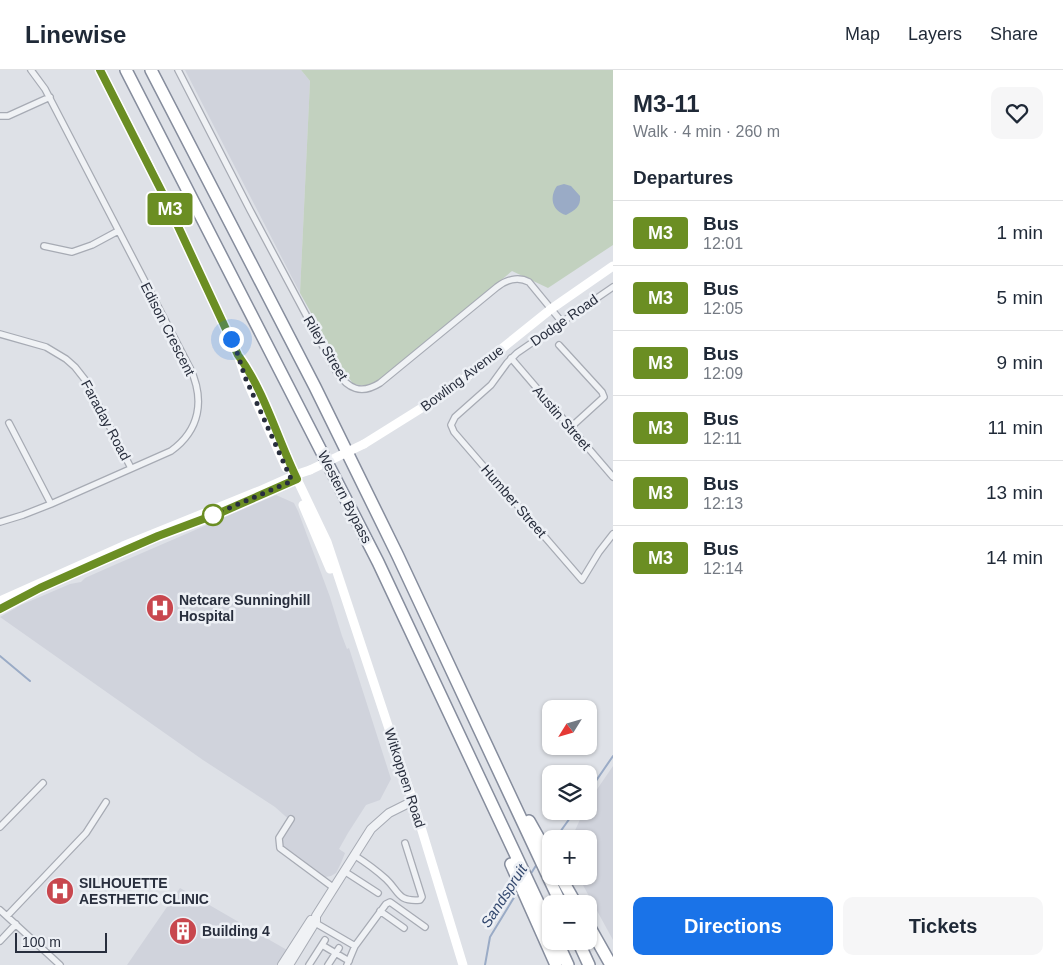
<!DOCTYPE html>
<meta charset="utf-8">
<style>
:root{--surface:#fff;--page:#f6f6f7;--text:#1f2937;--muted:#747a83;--line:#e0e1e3;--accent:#1a73e8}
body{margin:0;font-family:Helvetica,sans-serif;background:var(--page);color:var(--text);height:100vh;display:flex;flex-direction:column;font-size:19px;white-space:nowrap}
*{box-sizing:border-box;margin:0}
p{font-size:16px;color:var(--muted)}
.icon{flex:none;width:28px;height:28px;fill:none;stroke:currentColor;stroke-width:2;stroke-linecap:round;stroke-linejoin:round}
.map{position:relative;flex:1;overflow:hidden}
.panel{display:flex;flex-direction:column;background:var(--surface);width:450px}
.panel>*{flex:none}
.badge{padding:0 10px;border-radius:4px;font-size:18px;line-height:32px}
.needle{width:32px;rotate:233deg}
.tools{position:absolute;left:542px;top:630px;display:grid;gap:10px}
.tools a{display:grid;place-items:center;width:55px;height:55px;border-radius:10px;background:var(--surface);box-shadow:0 1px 4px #0004;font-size:25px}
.scale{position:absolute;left:15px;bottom:12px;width:92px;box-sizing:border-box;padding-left:5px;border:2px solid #282e3d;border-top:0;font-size:14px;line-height:18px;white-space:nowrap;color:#282e3d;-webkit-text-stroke:4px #edf0f5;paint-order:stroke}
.you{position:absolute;width:25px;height:25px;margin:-12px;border:4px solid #fff;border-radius:50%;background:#1a73e8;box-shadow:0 0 0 8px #1a73e833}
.map>.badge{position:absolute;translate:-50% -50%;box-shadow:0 0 0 2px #fff}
h2{padding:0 20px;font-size:19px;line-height:45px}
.round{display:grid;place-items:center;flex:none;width:52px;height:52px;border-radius:10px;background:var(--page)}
.head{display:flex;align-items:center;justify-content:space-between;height:85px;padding:0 20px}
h1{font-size:24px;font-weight:700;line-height:38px}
.button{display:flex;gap:10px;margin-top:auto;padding:10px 20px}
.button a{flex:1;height:58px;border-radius:10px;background:var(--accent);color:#fff;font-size:20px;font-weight:700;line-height:58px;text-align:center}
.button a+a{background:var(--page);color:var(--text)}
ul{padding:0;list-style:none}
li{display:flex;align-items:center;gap:15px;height:65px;padding:0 20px;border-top:1px solid var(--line)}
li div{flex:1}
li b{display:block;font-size:19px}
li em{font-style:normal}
li .badge{min-width:55px;font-weight:700;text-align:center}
header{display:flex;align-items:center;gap:30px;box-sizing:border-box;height:70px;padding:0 25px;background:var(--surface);border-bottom:1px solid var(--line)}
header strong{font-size:24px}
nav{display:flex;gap:28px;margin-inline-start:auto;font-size:18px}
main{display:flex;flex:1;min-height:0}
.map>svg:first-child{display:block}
.built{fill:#d0d3dc}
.green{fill:#c2d1bf}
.water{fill:#9aabc6}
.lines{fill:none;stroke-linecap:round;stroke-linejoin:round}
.stream{stroke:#9aabc6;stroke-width:2}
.minor-casing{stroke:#a7abb4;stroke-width:8}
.tertiary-casing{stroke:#a7abb4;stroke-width:10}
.motorway-casing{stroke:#868d9d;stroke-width:14}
.minor{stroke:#f0f2f5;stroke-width:5.5}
.tertiary{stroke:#f0f2f5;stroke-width:8}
.secondary{stroke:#fff;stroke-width:9}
.motorway{stroke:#fff;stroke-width:11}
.secondary-bridge{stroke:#fff;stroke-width:9}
.line-casing{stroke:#fff;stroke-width:11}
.line{stroke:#6b8e23;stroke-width:8}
.walk{stroke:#282e3d;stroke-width:5;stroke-dasharray:0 9}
.stop-dot{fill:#fff;stroke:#6b8e23;stroke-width:2.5}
.labels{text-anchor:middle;stroke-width:5;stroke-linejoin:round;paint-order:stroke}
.street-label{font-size:14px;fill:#282e3d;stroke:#edf0f5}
.poi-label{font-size:14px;font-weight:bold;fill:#282e3d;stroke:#edf0f5;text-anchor:start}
.water-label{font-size:15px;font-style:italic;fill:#34496f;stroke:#edf0f5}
</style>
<header>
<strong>Linewise</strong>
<nav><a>Map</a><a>Layers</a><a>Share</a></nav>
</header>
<main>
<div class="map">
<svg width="613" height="895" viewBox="0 0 613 895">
<rect width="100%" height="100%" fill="#dee1e7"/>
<path class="built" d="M185 0H301L310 11 300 223Z
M276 425 294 433 298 441 330 527 342 566 347 579 349 578 391 709 380 730 366 735 348 763 339 779 345 783 341 793 336 803 331 806 325 807 320 804 283 777 282 771 285 765 293 753 275 737 203 690 0 547 21 535 70 514 81 512 85 508 112 496Z
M613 696V870L578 806H589V769H571L584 741H589V731Z
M180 818 287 880 277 895H127Z"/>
<path class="green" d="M301 0H613V175L548 218 512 201 373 317 353 314 338 291 300 223 310 11Z"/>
<path class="water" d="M564 114 571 116 580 126C581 137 575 140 566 145 552 141 549 127 557 116Z"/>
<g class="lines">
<path class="stream" d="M0 586 30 611
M589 721 613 686
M555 769 575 741
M530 805 537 794
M485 895 490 867 518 821"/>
<defs>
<path id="minor" d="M178 0 250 140 336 301C348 319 361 325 380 313L497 217C506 210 518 206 529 212L561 251
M0 46H8L50 27
M44 176 72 182 92 175 118 161
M613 217 517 283 507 293 491 315 455 347 451 355 454 362 582 510 599 482 613 464
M0 264 46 277 66 289 75 297 86 311 131 398
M559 275 602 322 604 327 570 358
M511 288 613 407
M9 353 51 434
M0 452 23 445 51 434 171 381C200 360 205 330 190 298L45 19 31 0
M291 749 279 768 280 778 334 818
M0 757 43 713
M354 785C365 792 376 800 386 809 399 821 397 832 420 830L422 827 405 773
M344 801 378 823
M0 840 60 895
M380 841 404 858
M7 846 86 763 106 732
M312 851 355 876 386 834 390 832 425 857
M0 871 16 854
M322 875 349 891
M309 895 325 870
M328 895 339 878
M347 895 355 876"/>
<path id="tertiary" d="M282 895 311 850
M289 895 316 851V846L371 759 389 743 413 731"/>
<path id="motorway" d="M126 0 378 492 551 860
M151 0 315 317 397 484 561 834
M529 751 551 790
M511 794 556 895
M560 806 576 834
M589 856 611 895
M557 871 568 895
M578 871 589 895"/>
</defs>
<use href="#minor" class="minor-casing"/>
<use href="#tertiary" class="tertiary-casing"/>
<use href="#motorway" class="motorway-casing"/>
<use href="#minor" class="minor"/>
<use href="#tertiary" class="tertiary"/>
<path class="secondary" d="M100 0 146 88 194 190 238 285 245 307 286 398
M238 285 245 294 263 330 295 405 327 472 413 731 463 895
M364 374 436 329 464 309 551 239 613 196
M303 435 330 499
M0 531 123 476 259 421 295 405 310 400
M0 539 16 530"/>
<use href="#motorway" class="motorway"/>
<path class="secondary-bridge" d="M310 400 364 374"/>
</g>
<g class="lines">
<defs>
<path id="line" d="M0 539 40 518 103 490 158 466 222 442 297 409C277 368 265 322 238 285L162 122 100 0"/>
</defs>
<use href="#line" class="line-casing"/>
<use href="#line" class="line"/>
<path class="walk" d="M213 445 292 411 245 307 238 285 231 269"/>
</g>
<defs>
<symbol id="hospital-disc" viewBox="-11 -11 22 22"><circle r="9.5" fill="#c8474e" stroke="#edf0f5"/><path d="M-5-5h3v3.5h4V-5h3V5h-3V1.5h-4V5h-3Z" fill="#fff"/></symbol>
<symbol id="building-disc" viewBox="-11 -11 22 22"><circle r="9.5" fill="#c8474e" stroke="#edf0f5"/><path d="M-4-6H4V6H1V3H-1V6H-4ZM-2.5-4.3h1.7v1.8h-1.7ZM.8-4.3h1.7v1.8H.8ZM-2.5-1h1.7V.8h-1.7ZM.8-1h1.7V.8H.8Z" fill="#fff"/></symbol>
</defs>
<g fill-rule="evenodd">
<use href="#hospital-disc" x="144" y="522" width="32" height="32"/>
<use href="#hospital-disc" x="44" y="805" width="32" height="32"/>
<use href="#building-disc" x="167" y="845" width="32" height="32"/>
</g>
<circle class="stop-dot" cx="213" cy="445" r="10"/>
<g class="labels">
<g class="street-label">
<text transform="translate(564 250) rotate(-35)" y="5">Dodge Road</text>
<text transform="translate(168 259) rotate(63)" y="5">Edison Crescent</text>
<text transform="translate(326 278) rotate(59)" y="5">Riley Street</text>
<text transform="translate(462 308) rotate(-37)" y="5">Bowling Avenue</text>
<text transform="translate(562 348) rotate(49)" y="5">Austin Street</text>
<text transform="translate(106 350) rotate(62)" y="5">Faraday Road</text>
<text transform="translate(345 427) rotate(63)" y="5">Western Bypass</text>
<text transform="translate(514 431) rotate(49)" y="5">Humber Street</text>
<text transform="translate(405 708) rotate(72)" y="5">Witkoppen Road</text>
</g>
<g class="poi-label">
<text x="179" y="535">Netcare Sunninghill<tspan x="179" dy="16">Hospital</tspan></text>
<text x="79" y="818">SILHOUETTE<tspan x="79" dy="16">AESTHETIC CLINIC</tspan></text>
<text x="202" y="866">Building 4</text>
</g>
<g class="water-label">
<text transform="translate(504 826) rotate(-57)" y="5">Sandspruit</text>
</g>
</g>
</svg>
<div class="tools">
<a><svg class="needle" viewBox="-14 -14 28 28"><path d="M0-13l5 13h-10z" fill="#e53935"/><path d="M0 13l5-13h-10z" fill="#747a83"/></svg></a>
<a><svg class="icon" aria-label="layers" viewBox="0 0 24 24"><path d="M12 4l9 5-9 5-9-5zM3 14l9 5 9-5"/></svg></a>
<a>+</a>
<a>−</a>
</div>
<div class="scale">100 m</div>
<div class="you" style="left:231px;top:269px"></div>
<b class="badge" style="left:170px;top:139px;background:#6b8e23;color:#fff">M3</b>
</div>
<section class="panel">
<div class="head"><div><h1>M3-11</h1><p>Walk · 4 min · 260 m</p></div><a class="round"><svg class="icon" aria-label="heart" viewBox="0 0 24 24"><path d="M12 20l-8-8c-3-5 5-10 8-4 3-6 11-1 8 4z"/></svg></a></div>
<h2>Departures</h2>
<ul>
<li><span class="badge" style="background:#6b8e23;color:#fff">M3</span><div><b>Bus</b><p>12:01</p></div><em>1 min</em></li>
<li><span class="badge" style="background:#6b8e23;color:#fff">M3</span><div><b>Bus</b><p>12:05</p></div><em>5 min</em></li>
<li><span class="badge" style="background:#6b8e23;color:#fff">M3</span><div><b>Bus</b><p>12:09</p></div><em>9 min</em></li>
<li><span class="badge" style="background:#6b8e23;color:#fff">M3</span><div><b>Bus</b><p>12:11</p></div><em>11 min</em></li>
<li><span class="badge" style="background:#6b8e23;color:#fff">M3</span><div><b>Bus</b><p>12:13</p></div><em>13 min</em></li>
<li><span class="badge" style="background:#6b8e23;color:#fff">M3</span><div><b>Bus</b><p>12:14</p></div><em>14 min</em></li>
</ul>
<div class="button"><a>Directions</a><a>Tickets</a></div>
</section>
</main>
